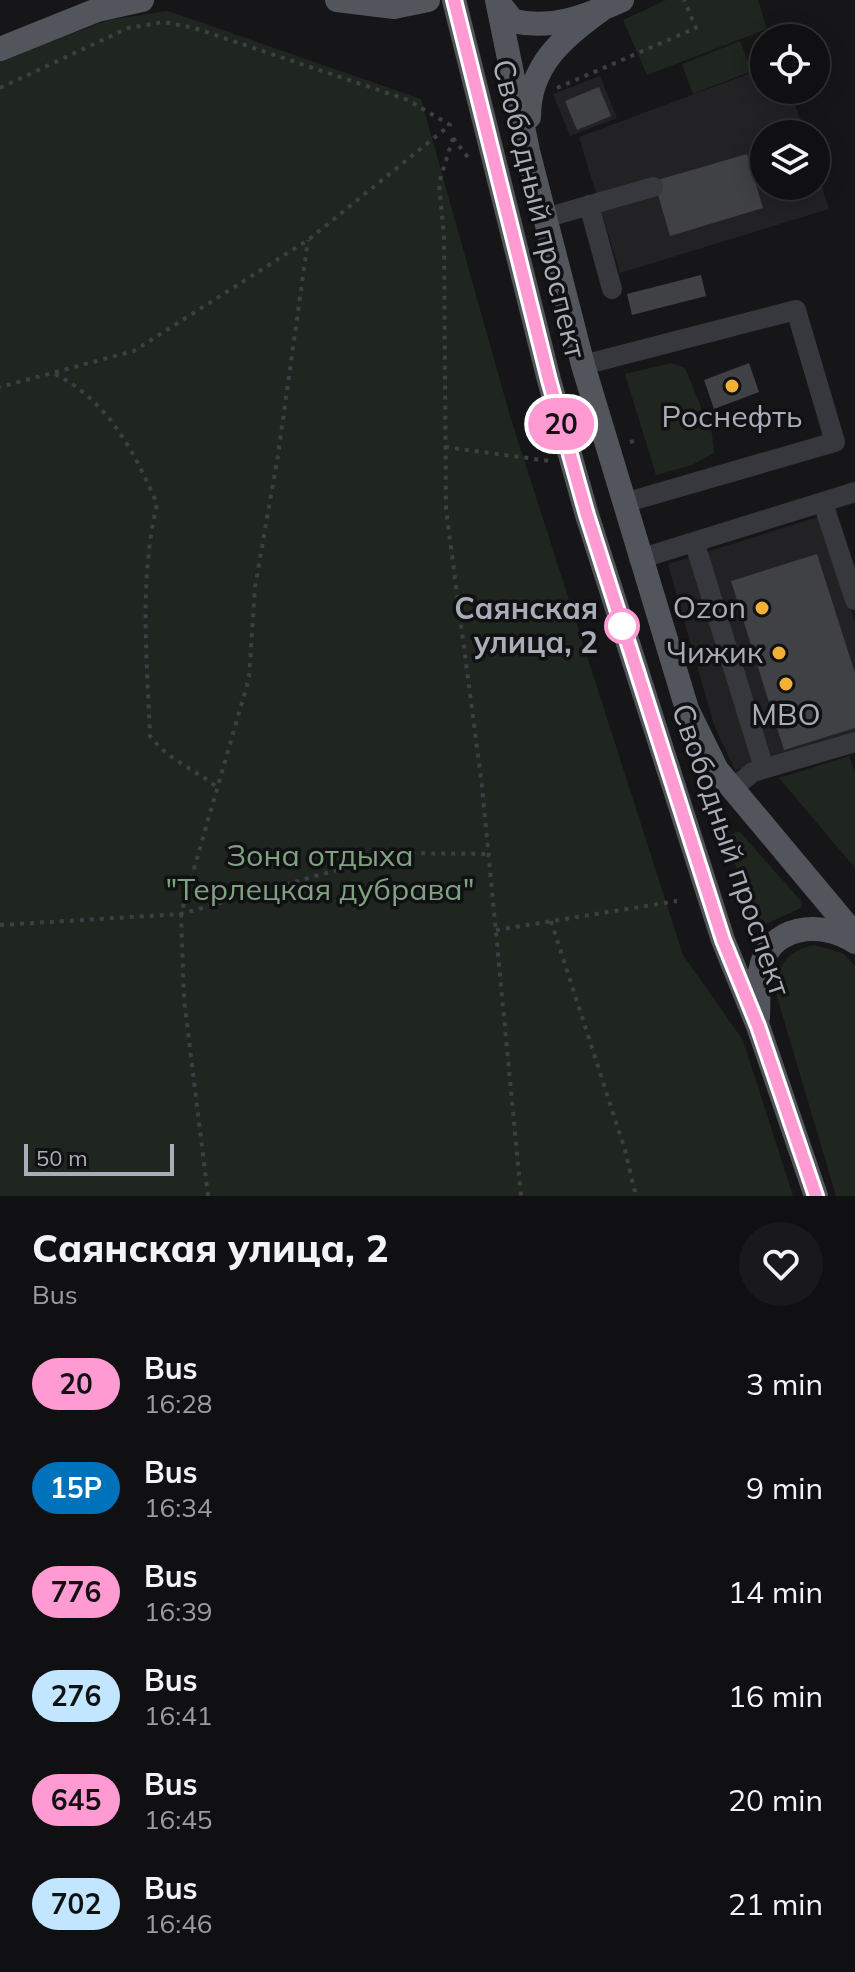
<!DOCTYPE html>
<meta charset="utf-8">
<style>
:root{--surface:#101012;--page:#19191b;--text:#f1f3f6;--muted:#9c9d9f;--line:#303032}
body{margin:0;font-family:Mulish,sans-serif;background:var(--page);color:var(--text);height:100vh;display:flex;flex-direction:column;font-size:30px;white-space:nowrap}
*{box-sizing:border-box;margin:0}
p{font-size:26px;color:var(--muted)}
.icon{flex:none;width:44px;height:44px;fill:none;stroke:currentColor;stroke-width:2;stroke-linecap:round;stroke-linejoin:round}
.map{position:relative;height:1196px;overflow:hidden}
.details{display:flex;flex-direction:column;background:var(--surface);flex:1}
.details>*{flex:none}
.badge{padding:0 16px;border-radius:26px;font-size:28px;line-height:52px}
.controls{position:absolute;left:750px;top:24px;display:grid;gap:16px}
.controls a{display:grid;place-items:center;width:80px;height:80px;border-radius:50%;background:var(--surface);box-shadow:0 4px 20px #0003,0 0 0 2px var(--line);font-size:40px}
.scale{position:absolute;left:24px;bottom:20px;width:150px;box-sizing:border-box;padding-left:8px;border:4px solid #a8adb8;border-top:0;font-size:22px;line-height:28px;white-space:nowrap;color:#a8adb8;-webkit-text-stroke:6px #111113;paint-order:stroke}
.map>.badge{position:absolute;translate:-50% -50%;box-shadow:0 0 0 4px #fff}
.round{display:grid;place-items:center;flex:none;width:84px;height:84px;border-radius:42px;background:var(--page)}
.summary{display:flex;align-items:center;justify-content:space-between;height:136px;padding:0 32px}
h1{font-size:38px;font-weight:800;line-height:60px}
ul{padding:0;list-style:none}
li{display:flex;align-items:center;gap:24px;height:104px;padding:0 32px}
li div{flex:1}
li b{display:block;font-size:30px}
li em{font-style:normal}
li .badge{min-width:88px;font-weight:700;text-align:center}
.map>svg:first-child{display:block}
.built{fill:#222225}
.green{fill:#1e261f}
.building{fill:#404145}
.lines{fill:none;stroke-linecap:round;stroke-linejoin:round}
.path{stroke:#3d3f44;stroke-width:4;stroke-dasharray:4 6;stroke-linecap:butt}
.minor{stroke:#37383d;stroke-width:20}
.major{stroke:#53555c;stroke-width:24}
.line-casing{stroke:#fff;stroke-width:18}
.line{stroke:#ff9ad2;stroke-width:12}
.poi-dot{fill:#f2b134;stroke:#111113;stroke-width:3}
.stop-dot{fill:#fff;stroke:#ff9ad2;stroke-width:4}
.labels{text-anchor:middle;stroke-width:7;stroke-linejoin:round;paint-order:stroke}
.street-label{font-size:30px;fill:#a8adb8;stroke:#111113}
.poi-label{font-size:30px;fill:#a8adb8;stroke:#111113}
.stop-label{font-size:30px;font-weight:bold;fill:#a8adb8;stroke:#111113;text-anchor:end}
.park-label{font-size:30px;fill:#7fa381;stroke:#111113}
</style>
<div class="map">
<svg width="855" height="1196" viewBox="0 0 855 1196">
<rect width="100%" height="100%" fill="#161618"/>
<path class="built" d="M764 68V90H790L805 134H764V186H816V168L829 209 620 273 579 137Z
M600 76 617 118 570 136 553 94Z
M821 516 855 622V736L735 770 714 725 668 564Z"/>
<path class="green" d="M666 0H758L767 29 647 75 623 20Z
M168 11 421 99 510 416 683 955 743 1040 793 1196H0V61L108 20Z
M740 41 752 71 693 94 682 64Z
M672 363 685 368 712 434 714 453 692 465 656 475 625 374Z
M849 756 855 772V868L779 778Z
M739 831 802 902 801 908 757 928 753 926 728 840 730 835Z
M814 945 843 953 855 966V1196H836L775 990C777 965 789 950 814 945Z"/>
<path class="building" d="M599 87 611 116 577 130 565 101Z
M747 154 763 208 670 236 654 181Z
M701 275 706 296 632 315 627 294Z
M749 363 759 392 714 409 704 380Z
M817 554 855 673V728L784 750 731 581Z"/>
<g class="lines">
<path class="path" d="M0 88 128 28 164 22 194 28 408 100 450 125 308 240 134 351 0 387
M557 88 696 28 684 0
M453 138 439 183 444 237 446 509 482 786 521 1196
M453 138 471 161
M55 374C108 401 134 451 157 504 139 580 147 658 150 736 168 760 194 769 217 787
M630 442 640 440
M445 447 550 461
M551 921 625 1150 636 1196
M0 925 181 914 397 853 488 854
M496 930 677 901
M208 1196 184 999 181 914 249 678 255 587 278 455 308 240"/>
<path class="minor" d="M589 205 612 289
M545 218 653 187
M583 365 796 310 835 442 624 503
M823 503 855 600
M695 544 764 768
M639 559 855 492
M732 789 753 772 855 742"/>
<path class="major" d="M337 0 394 7 428 0
M454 0 549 380 587 515 723 940 758 1026 816 1196
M497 0 528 151 583 365 687 709 717 770 855 935
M498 2 513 21C552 30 587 16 622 0
M0 49 97 10 142 0
M529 117C529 66 562 38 601 10
M758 1017C759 1002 757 987 760 972 767 925 822 919 855 942"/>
</g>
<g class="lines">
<defs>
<path id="line" d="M454 0 549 380 587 515 723 940 758 1026 816 1196"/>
</defs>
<use href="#line" class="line-casing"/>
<use href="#line" class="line"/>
</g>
<g class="poi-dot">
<circle cx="732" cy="386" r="8"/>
<circle cx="762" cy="608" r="8"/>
<circle cx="779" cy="653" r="8"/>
<circle cx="786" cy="684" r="8"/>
</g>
<circle class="stop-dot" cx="622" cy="626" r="16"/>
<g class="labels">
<g class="street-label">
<text transform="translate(539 209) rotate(76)" y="10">Свободный проспект</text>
<text transform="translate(731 850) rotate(71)" y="10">Свободный проспект</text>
</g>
<g class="poi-label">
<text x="732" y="427">Роснефть</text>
<text x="746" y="618" text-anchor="end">Ozon</text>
<text x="763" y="663" text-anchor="end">Чижик</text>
<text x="786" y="725">МВО</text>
</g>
<g class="stop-label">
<text x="598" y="619">Саянская<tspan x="598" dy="34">улица, 2</tspan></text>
</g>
<g class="park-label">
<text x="320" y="866">Зона отдыха<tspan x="320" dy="34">"Терлецкая дубрава"</tspan></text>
</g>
</g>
</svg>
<div class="controls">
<a><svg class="icon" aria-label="locate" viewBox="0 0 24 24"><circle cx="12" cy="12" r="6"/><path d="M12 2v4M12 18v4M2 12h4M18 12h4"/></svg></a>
<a><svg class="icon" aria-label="layers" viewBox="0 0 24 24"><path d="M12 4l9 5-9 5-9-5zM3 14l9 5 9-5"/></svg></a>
</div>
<div class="scale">50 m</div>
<b class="badge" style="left:561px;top:424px;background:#ff9ad2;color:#111">20</b>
</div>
<section class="details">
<div class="summary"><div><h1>Саянская улица, 2</h1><p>Bus</p></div><a class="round"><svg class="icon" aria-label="heart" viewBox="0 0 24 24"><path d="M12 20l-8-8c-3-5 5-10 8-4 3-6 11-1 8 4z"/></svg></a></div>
<ul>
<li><span class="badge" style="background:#ff9ad2;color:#111">20</span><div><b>Bus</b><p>16:28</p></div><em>3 min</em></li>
<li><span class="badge" style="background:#0072bc;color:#fff">15Р</span><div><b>Bus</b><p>16:34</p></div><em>9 min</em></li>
<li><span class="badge" style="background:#ff9ad2;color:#111">776</span><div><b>Bus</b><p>16:39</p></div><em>14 min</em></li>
<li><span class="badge" style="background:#c2e6ff;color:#111">276</span><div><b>Bus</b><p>16:41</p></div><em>16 min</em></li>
<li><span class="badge" style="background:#ff9ad2;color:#111">645</span><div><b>Bus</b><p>16:45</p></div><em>20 min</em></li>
<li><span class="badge" style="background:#c2e6ff;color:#111">702</span><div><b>Bus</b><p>16:46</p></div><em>21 min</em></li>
</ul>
</section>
